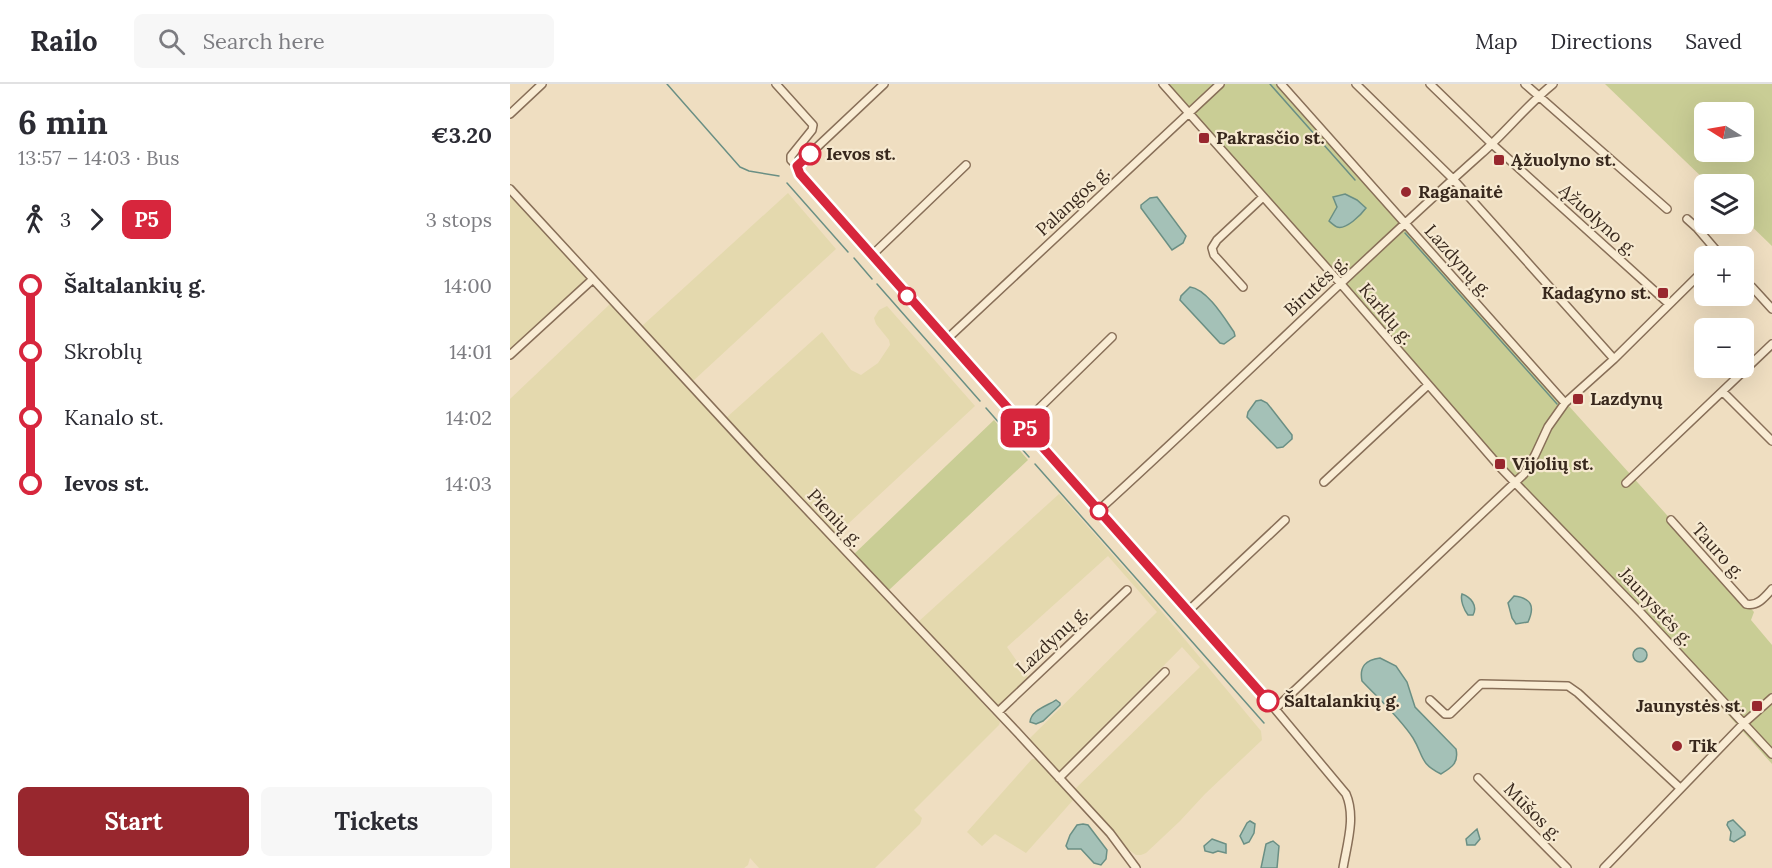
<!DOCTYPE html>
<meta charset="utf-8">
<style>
:root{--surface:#fff;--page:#f7f7f7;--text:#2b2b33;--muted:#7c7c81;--line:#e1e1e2;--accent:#98272e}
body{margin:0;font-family:Lora,serif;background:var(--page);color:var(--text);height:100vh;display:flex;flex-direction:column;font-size:22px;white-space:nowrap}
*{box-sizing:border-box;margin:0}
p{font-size:20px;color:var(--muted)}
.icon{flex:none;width:33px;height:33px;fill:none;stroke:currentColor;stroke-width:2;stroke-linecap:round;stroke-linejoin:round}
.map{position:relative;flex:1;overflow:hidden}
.side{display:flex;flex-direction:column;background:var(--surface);width:510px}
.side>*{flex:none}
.badge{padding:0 12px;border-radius:9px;font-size:21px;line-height:39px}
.needle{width:39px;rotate:281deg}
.controls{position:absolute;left:1184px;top:18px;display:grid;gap:12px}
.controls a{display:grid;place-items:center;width:60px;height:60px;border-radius:9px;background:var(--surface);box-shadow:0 6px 24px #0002;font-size:30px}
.map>.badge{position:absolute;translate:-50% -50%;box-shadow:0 0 0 3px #fff}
.legs{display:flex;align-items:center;gap:9px;height:66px;padding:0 18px;font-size:20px}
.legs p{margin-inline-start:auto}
.overview{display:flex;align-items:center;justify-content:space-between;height:102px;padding:0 18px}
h1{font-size:33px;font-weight:700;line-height:45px}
.action{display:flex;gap:12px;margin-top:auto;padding:12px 18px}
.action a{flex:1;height:69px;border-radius:9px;background:var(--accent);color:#fff;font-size:24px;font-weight:700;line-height:69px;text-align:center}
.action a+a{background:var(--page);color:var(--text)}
ul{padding:0 18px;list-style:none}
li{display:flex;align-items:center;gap:21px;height:66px;font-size:22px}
li i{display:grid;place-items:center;width:9px;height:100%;margin:0 8px;background:currentColor}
li i::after{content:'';width:15px;height:15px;margin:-8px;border:4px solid;border-radius:50%;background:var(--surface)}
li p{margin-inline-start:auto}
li:first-child i{background:linear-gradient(#0000 50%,currentColor 0)}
li:last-child i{background:linear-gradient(currentColor 50%,#0000 0)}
header{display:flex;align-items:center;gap:36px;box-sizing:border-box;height:84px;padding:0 30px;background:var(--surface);border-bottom:2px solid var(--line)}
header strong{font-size:28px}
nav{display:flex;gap:33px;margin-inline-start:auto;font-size:21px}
.search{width:420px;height:54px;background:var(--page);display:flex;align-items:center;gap:15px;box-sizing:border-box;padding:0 21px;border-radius:9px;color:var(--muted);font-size:22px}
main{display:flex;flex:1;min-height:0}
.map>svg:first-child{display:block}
.farmland{fill:#e4d9ae}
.green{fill:#c9cd95;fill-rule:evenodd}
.water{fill:#a4c1b7;stroke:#6a8f84;stroke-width:1.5}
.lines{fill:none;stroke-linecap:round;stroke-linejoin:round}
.stream{stroke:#6a8f84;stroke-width:1.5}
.minor-casing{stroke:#886f58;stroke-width:10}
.minor{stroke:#f9ecd4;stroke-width:7}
.line-1-casing{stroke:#fff;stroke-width:14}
.line-1{stroke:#d7263d;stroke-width:9}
.poi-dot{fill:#98272e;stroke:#f6e9d0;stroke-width:2}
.stop-1-dot{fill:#fff;stroke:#d7263d;stroke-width:3}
.labels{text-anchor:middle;stroke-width:4.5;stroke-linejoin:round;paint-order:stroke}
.poi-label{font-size:18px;font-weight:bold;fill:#38281d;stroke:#f6e9d0;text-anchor:start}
.stop-label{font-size:18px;font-weight:bold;fill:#38281d;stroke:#f6e9d0;text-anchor:start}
.street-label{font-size:18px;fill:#38281d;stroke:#f6e9d0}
</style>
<header>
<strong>Railo</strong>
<div class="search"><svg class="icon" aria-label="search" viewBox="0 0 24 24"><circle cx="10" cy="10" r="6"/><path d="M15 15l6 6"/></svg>Search here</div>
<nav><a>Map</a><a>Directions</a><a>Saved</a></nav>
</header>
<main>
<section class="side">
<div class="overview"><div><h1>6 min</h1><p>13:57 – 14:03 · Bus</p></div><b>€3.20</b></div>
<div class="legs"><svg class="icon" aria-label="walk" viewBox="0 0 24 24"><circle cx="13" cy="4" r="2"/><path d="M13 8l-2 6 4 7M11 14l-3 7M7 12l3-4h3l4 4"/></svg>3<svg class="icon" aria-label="forward" viewBox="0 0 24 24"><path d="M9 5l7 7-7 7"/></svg><b class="badge" style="background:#d7263d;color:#fff">P5</b><p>3 stops</p></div>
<ul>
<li><i style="color:#d7263d"></i><b>Šaltalankių g.</b><p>14:00</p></li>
<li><i style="color:#d7263d"></i><span>Skroblų</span><p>14:01</p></li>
<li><i style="color:#d7263d"></i><span>Kanalo st.</span><p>14:02</p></li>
<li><i style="color:#d7263d"></i><b>Ievos st.</b><p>14:03</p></li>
</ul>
<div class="action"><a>Start</a><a>Tickets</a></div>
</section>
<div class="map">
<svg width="1262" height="784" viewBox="0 0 1262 784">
<rect width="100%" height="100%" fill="#efdec1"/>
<path class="farmland" d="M278 109 326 165 182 298 132 242Z
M0 110 79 194 0 268Z
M100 220 332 465 490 638 489 641 404 726 412 734 410 740 365 784H249L240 774 238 781 234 784H0V315Z
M377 222 465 322 325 452 216 334 312 248 341 286 351 291 368 279 380 261 379 256 366 240 364 234 369 226Z
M549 410 638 511 751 647 752 656 695 710 670 737 636 769 631 771H626L619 766 565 705 690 583 672 563 549 688 518 656 647 528 598 472 497 563 518 593 488 623 408 538Z
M522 675H527L564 715 516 769 485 750 472 762 457 748Z"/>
<path class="green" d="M653 0H771L1051 318 1058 321 1244 528 1241 536 1262 561V680L1179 587 1018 414Z
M1095 0H1262V162L1233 134V100H1199ZM1233 28V68H1194V28Z
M484 336 518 376 379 506 343 471Z"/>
<path class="water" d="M835 110 847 116 856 124C851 131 836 146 827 143 826 143 820 138 819 137L827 123 823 113Z
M647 113 676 152 673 159 662 166 631 124V121L640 114Z
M680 203C697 205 715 235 724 248L725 252 714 260 710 259 670 216 671 212Z
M751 316 757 319 782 351V355L773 363 767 364 737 333 738 328 746 317Z
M952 510C961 513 968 522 963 531H958C954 526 950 516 952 510Z
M1004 512C1022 514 1025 523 1018 538L1006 540 1002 534 998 519Z
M1123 571a7 7 0 1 1 14 0a7 7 0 1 1-14 0Z
M870 574 886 582 897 598 905 623 946 665C949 679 942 683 931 690 909 679 914 672 903 654 889 633 869 615 852 597 849 582 856 576 870 574Z
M546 616 550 619V621L533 637 526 640 520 638C521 626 537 622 546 616Z
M1223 736 1235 748V751L1224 758 1220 756 1221 748 1217 741 1218 738Z
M740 737 745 740 744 749 739 758 734 760 730 752 737 739Z
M573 740 578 741 597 766 596 775 591 781 584 779 571 765H558L556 762 560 751 567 741Z
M967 745 970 755 965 761H957L956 755Z
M702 755 716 760V769L708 767 703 769 695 767 694 762Z
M763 757 769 762 767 784H751L756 760Z"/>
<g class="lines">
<path class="stream" d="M157 0 230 83 239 87 269 92
M760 0 845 96
M277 99 338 168
M895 149 1047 320
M344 174 362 195
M367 200 470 317
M476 324 519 373
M525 380 754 639"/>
<defs>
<path id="minor" d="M266 0 303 41 302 46 281 72V76L287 82 290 90 765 625 836 710C846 733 837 760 833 784
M653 0 831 200 989 382 1131 529 1262 670
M771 0 1055 319
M846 0 943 95 1104 275
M920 0 982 60 1159 220
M1015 0 1157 125
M0 30 32 0
M287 82 374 0
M0 105 248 374 506 647 600 749 626 784
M1177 135 1187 144 1211 172
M361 172 456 81
M733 203 704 171 702 164 707 156 753 113
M1242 203 1262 225
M437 255 710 0
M0 271 83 195
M1213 308 1262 357
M512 341 602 253
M814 398 917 302
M1116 399 1262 260
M589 426C718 309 841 186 971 70 996 48 1017 21 1043 0
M1161 436 1236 520C1247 523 1255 513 1262 505
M677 528 775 436
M920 616 935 630H940L971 600 1058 602 1068 609 1170 704
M765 625 1014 390 1025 371 1038 343 1055 319 1104 275 1194 186
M488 628 617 506
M549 694 655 588
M968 694 1057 784
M1094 784 1234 639 1262 614"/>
</defs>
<use href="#minor" class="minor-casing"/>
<use href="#minor" class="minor"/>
</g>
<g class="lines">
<defs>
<path id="line-1" d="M300 70 287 82 290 90 758 617"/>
</defs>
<use href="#line-1" class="line-1-casing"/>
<use href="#line-1" class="line-1"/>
</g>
<g class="poi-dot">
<rect x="688" y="48" width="12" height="12" rx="3"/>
<rect x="983" y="70" width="12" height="12" rx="3"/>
<circle cx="896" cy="108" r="6"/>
<rect x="1147" y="203" width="12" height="12" rx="3"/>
<rect x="1062" y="309" width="12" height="12" rx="3"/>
<rect x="984" y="374" width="12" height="12" rx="3"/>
<rect x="1241" y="616" width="12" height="12" rx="3"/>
<circle cx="1167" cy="662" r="6"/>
</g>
<g class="stop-1-dot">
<circle cx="300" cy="70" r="10"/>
<circle cx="397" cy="212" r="8"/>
<circle cx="589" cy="427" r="8"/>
<circle cx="758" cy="617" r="10"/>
</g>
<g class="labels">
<g class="poi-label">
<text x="706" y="60">Pakrasčio st.</text>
<text x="1001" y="82">Ąžuolyno st.</text>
<text x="908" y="114">Raganaitė</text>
<text x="1141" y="215" text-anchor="end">Kadagyno st.</text>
<text x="1080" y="321">Lazdynų</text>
<text x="1002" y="386">Vijolių st.</text>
<text x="1235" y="628" text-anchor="end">Jaunystės st.</text>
<text x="1179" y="668">Tik</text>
</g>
<g class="stop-label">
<text x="316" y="76">Ievos st.</text>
<text x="774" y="623">Šaltalankių g.</text>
</g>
<g class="street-label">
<text transform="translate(563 117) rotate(-43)" y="6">Palangos g.</text>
<text transform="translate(1088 136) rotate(42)" y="6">Ąžuolyno g.</text>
<text transform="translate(948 177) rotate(48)" y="6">Lazdynų g.</text>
<text transform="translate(806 202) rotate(-43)" y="6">Birutės g.</text>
<text transform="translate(876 230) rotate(50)" y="6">Karklų g.</text>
<text transform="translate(325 434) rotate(47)" y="6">Pienių g.</text>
<text transform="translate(1208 467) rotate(48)" y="6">Tauro g.</text>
<text transform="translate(1146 523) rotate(47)" y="6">Jaunystės g.</text>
<text transform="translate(542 556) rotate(-43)" y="6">Lazdynų g.</text>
<text transform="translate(1023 728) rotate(45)" y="6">Mūšos g.</text>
</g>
</g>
</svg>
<div class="controls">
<a><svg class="needle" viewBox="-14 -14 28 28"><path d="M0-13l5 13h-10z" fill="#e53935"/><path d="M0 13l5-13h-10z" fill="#7c7c81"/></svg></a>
<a><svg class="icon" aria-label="layers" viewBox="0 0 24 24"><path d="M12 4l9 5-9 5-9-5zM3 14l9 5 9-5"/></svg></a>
<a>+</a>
<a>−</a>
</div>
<b class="badge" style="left:515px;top:344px;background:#d7263d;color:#fff">P5</b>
</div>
</main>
